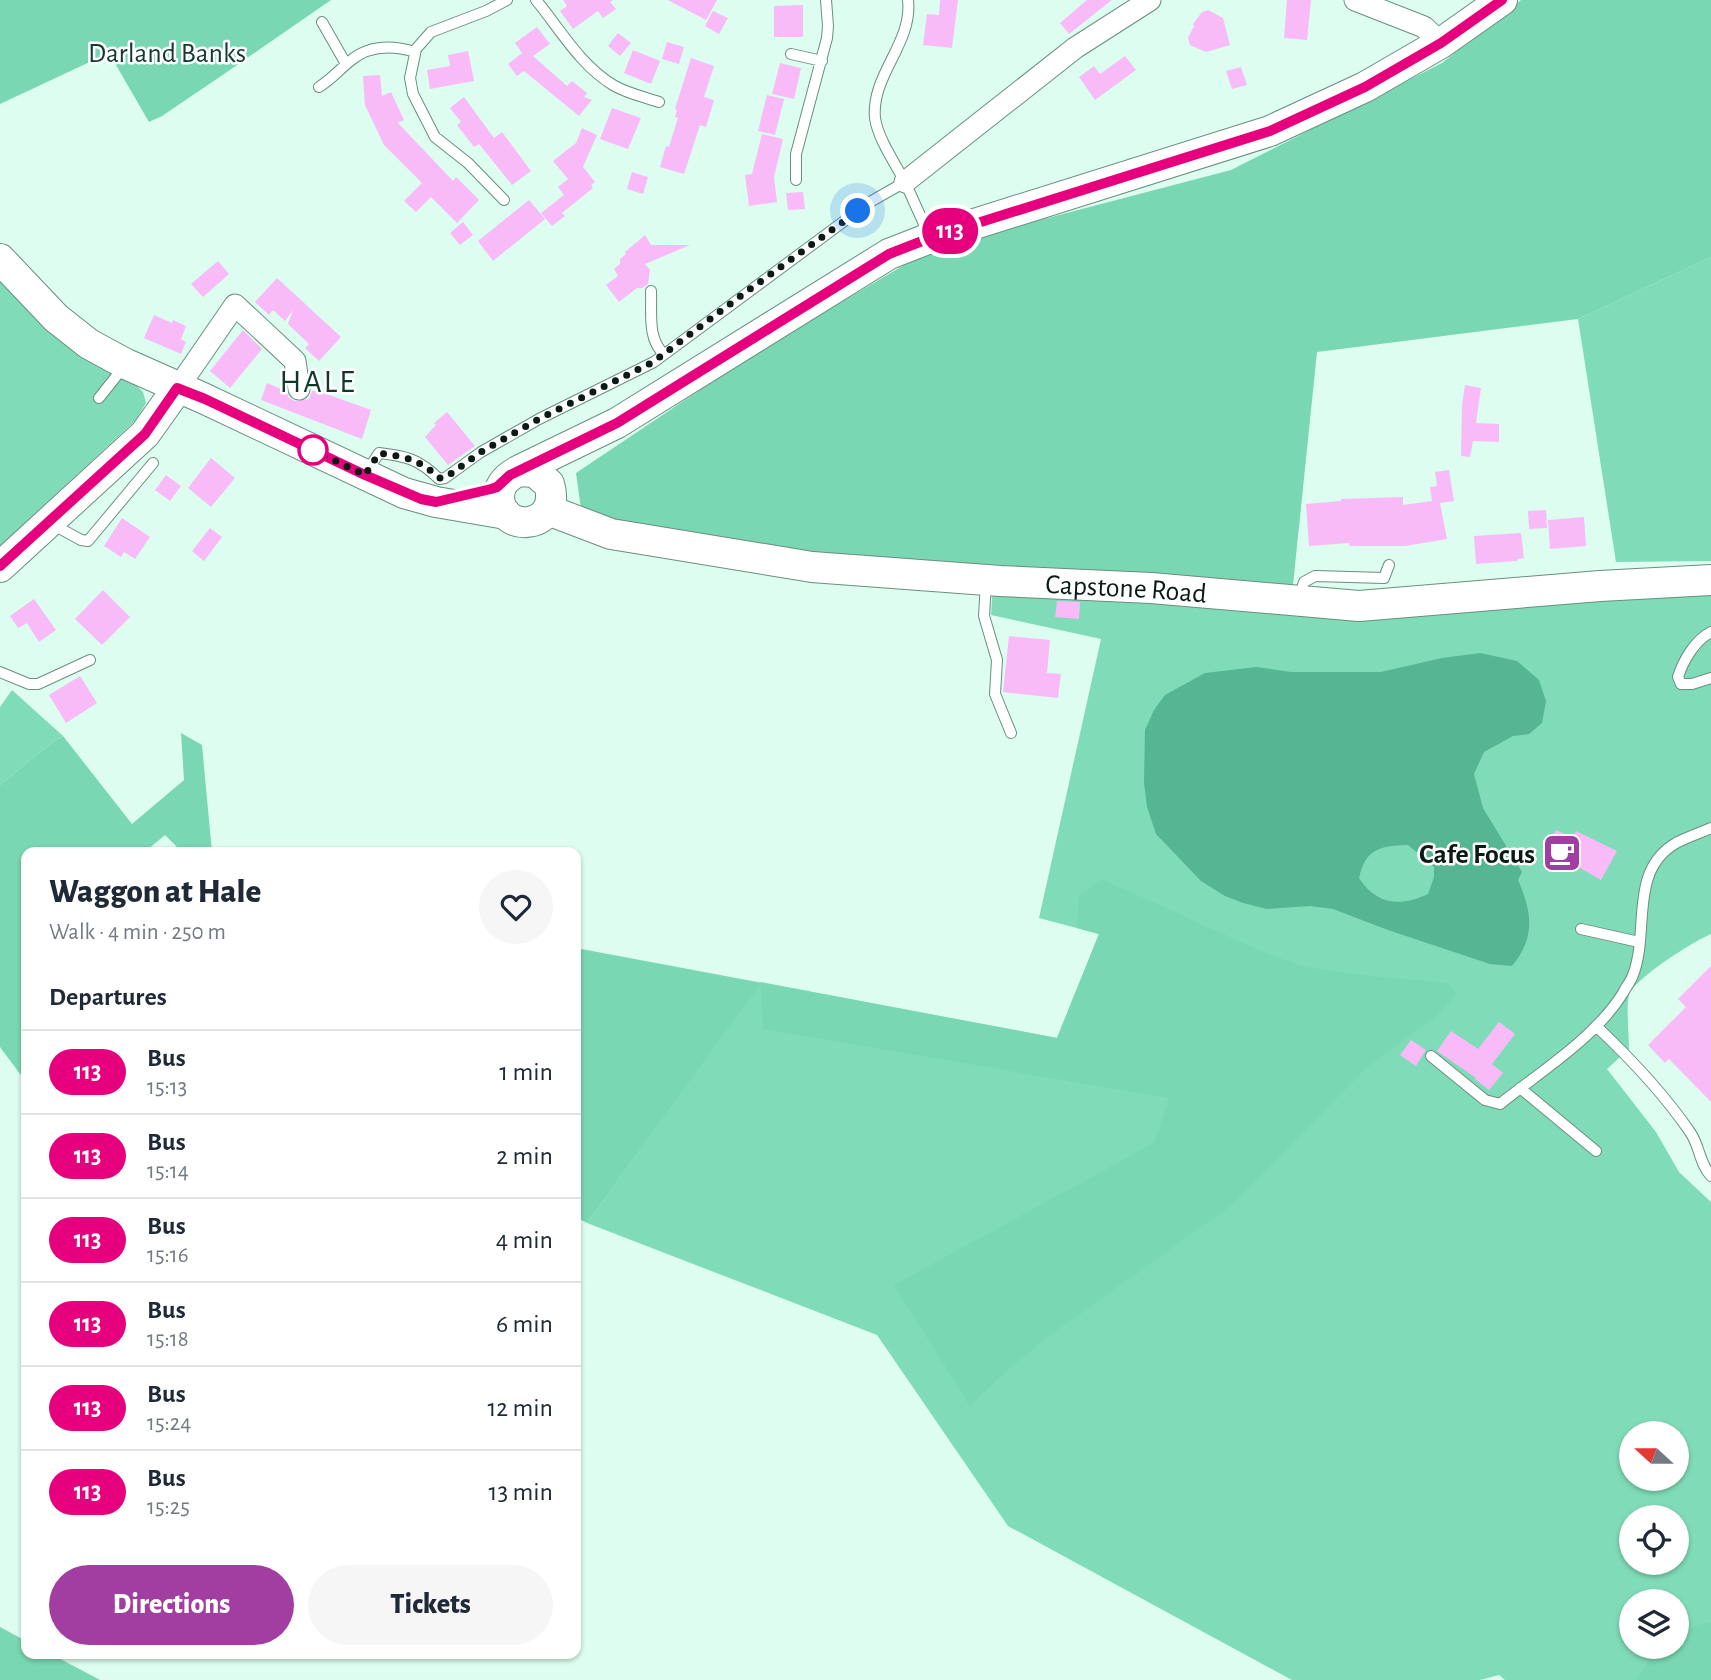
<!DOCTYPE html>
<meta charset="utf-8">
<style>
:root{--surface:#fff;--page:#f6f6f7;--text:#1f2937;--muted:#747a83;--line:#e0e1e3;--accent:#a23da2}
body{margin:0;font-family:"Alegreya Sans",sans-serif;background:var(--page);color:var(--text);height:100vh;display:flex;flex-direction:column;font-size:26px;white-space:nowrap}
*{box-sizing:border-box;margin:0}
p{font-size:23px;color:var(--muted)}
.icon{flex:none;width:38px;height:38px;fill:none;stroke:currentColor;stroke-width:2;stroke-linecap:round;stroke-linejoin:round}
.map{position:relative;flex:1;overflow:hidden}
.side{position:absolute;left:21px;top:847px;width:560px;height:812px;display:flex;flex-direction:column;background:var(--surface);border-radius:14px;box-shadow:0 2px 5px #0004}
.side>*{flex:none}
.badge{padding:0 14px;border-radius:23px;font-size:24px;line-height:46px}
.needle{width:46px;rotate:291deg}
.fabs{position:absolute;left:1619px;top:1421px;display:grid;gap:14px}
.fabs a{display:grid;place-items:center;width:70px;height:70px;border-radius:50%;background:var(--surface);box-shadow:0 2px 5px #0004;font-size:35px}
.you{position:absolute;width:35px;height:35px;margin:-18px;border:5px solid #fff;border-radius:50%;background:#1a73e8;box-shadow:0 0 0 10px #1a73e833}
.map>.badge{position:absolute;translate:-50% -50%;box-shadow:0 0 0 4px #fff}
h2{padding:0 28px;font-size:26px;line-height:63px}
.round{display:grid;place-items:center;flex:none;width:74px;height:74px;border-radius:37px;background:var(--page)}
.head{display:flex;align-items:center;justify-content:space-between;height:119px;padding:0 28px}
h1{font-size:33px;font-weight:800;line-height:52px}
.action{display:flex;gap:14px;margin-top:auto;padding:14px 28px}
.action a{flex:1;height:80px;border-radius:42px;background:var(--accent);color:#fff;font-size:28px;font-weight:800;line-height:80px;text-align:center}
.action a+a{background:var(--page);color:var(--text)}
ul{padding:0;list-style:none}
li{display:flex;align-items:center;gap:21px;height:84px;padding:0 28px;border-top:2px solid var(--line)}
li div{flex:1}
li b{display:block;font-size:26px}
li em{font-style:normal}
li .badge{min-width:77px;font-weight:700;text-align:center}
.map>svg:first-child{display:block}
.green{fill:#80dbb8;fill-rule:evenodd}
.forest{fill:#79d7b3}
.water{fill:#56b592;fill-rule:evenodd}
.building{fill:#f9bbf7}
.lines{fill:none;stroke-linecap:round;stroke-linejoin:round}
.lane-casing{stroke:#688f7f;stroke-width:12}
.street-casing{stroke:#688f7f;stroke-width:23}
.secondary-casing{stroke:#688f7f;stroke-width:32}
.lane{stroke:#fff;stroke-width:10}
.street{stroke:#fff;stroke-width:21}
.secondary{stroke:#fff;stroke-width:30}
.line-casing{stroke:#fff;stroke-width:16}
.line{stroke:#e6007e;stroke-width:10}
.walk{stroke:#0a1a14;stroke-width:7;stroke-dasharray:0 12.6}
.stop-dot{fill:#fff;stroke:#e6007e;stroke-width:3.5}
.labels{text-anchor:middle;stroke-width:5;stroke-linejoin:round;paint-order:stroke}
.park-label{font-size:28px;fill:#113b2d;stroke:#fff}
.street-label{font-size:28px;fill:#0a1a14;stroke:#fff}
.poi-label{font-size:28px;font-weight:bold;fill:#0a1a14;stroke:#fff;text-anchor:end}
.quarter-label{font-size:32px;letter-spacing:2px;fill:#11372a;stroke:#fff}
</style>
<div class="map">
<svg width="1711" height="1680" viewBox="0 0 1711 1680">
<rect width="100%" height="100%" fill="#dcfdef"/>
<path class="green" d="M1711 257V561L1616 562 1578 319Z
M0 273 138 387 143 392 146 403 136 420 0 546Z
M993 584 1570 602 1711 594V934C1694 941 1635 978 1629 995 1626 1005 1629 1037 1629 1049L1607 1069 1656 1132 1679 1172 1711 1202V1680H1505L1499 1675 1480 1680H1292L1008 1526 877 1335 587 1223 761 982 1057 1038 1099 934 1039 918 1101 639 991 615ZM1631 1433H1676V1479H1631ZM1631 1517H1676V1563H1631ZM1631 1601H1676V1647H1631Z
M12 690 63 736 50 744 0 785V707Z"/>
<path class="forest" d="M0 0H331L224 74 162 116 149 122 109 53 0 104Z
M1521 0H1711V257L1578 319 1317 352 1293 585 860 561 628 531 581 509 576 473 755 353 933 248 1231 170 1442 63Z
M181 733 202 745 212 852H182L165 835 147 850 105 848 98 852H26V1082L0 1047V785L50 744 63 736 132 824 184 780Z
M1102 879 1265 953 1305 967 1369 976 1447 983 1457 994 1433 1019 1366 1068 1232 1205 1048 1337 1003 1374 970 1406 894 1285 1154 1143 1169 1098 763 1029 761 983 587 1223 576 1217V948L1057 1038 1099 934 1077 928 1079 895Z
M1711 1623V1680H1637C1648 1661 1653 1647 1676 1647L1677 1639C1687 1629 1696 1624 1711 1623Z
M0 1627 26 1641V1654H51L100 1680H0Z"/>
<path class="water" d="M1480 653 1517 661 1539 680 1546 701 1542 723 1529 734 1513 736 1484 752 1474 774 1483 808 1522 872 1518 880C1532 912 1536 937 1512 966L1490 964 1388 930 1333 909 1310 906 1267 909 1243 903 1225 896 1201 881 1156 834 1147 807 1144 783 1145 730 1154 710 1165 695 1205 673 1256 667 1291 672H1381L1442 658ZM1408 845 1434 867V877L1428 894C1401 907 1376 905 1359 878 1366 848 1380 846 1408 845Z"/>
<path class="building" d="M563 0H613L610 2 616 9 603 18 598 11 573 29 560 11 567 6Z
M668 0H717L706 20Z
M940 0H958L952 48 923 45 927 14 939 15Z
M1087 0H1112L1069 34 1060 23Z
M1287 0H1311L1307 40 1284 38Z
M803 5V37H774V6Z
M1208 10 1223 18 1230 45 1206 52 1190 45 1188 38 1194 26 1193 24 1202 12Z
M713 11 728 18 719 34 705 26Z
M537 27 550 44 533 56 567 86 572 81 587 93 584 97 592 100 579 116 524 71 517 76 508 64 522 53 515 43Z
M618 33 631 43 620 56 608 46Z
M667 42 684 47 679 64 662 59Z
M633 50 660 61 651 84 624 73Z
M468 51 474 81 430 89 427 70 450 66 448 55Z
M1125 56 1136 70 1095 100 1079 77 1094 66 1100 74Z
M691 58 714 66 704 97 714 100 706 127 700 125 684 174 660 167 666 146 669 147 678 118 675 117 677 110 675 109Z
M780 63 801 68 794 99 772 94Z
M1241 67 1247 85 1232 89 1226 71Z
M380 75 382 96 391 92 404 120 398 123 453 181 456 177 479 200 457 223 431 197 416 212 404 201 422 183 384 145 365 105 363 76Z
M767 95 784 99 775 135 758 131Z
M464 97 494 138 502 132 531 171 512 185 479 144 474 147 457 125 461 122 450 108Z
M612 108 641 118 628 149 600 139Z
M582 128 597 135 583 167 595 182 591 185 593 188 562 213 565 216 552 226 541 213 564 195 558 187 568 179 553 161 576 143Z
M762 134 783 139 774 177 777 202 749 206 745 175 752 174Z
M632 172 648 177 643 194 627 189Z
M803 192 805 209 788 210 786 193Z
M529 200 545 219 493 261 478 241Z
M463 222 473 235 460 245 450 233Z
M645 235 651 245H690L645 264 650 270 648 284 642 288H637L619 302 606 285 618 276 614 269 620 264V259L626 254 625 252Z
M218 261 229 274 203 297 191 284Z
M277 278 341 337 319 361 305 348 309 344 288 324 293 310 285 321 273 310 269 315 255 302Z
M154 315 172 323 173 320 186 326 181 339 186 342 181 354 144 338Z
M243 330 262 349 230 388 210 371Z
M267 383 286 391 289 398 295 401 309 399 312 391H318L371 410 362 439 261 400Z
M1465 385 1481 388 1476 423 1499 424V442L1473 441 1470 457 1461 456 1462 405Z
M447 412 475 446 448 465 425 437 436 425 434 423Z
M211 458 235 478 211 507 188 488Z
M1449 470 1454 501 1440 503 1447 539 1405 546H1350L1349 543 1309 546 1306 504 1341 501V499L1403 497V505L1432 501 1430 487 1437 486 1435 472Z
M166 475 181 486 170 501 155 490Z
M1546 510 1547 528 1529 529 1528 511Z
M1584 517 1586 546 1550 549 1548 520Z
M122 518 150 537 135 559 124 552 121 557 104 546Z
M210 528 222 537 204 561 192 551Z
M1521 533 1524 558 1518 559 1517 561 1476 564 1474 536Z
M103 590 130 617 102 645 75 619Z
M34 599 56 630 39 642 27 623 18 628 10 616Z
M1057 601 1080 602 1079 619 1055 617Z
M1009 636 1050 640 1047 673 1061 674 1058 698 1003 692Z
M80 676 97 703 66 723 49 695Z
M1556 830 1573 838 1576 831 1617 851 1601 880 1547 849Z
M1711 966V1102L1669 1059 1665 1063 1648 1045 1686 1007 1678 999Z
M1499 1022 1515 1034 1492 1064 1503 1073 1489 1090 1475 1079 1476 1078 1437 1051 1451 1031 1478 1049Z
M1411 1040 1426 1050 1416 1066 1400 1055Z"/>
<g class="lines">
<defs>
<path id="lane" d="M536 0C560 29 580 65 613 85 626 93 644 97 659 102
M322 22 346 64
M791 54 822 61
M319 87C332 79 339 70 350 61 369 45 392 45 415 52
M796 180V154L827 38 828 26 826 0
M905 182C895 163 878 139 875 118 871 75 913 43 908 0
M504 200 468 163 435 137 413 94 410 78 416 49 431 32 486 11 507 0
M651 291C652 312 647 339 664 354
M99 398 126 364
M366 473 379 453C406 456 419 459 439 479L445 478 481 452 539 419 654 362 870 202 905 182 929 235
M52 524 81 540 88 541 153 463
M986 582 984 616 997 660 995 694 1011 733
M1299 598 1304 582 1315 576 1384 578 1389 565
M1711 632C1695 640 1683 661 1678 677L1681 684H1692L1711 678
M0 672 29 684H38L90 660
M1581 929 1639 942
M1596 1026C1630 1058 1664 1094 1690 1132 1700 1146 1699 1163 1711 1176
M1431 1056 1485 1100 1500 1104C1540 1072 1596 1037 1623 993 1626 987 1631 981 1633 975 1650 931 1628 871 1676 843 1687 837 1700 833 1711 828
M1520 1088 1596 1151"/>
<path id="street" d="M1355 0 1424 27 1441 43
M905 182 1075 48 1150 0
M177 389 235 305 295 361 299 389"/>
<g id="secondary">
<path d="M0 259 56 318 89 344 126 364 205 399 404 493 436 502 506 514"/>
<path d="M518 471 535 472 549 484C563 528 501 536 499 497 499 484 507 477 518 471L617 423 889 254 930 238 1270 131 1365 87 1441 43 1502 0"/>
<path id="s1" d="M548 510 611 534 812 567 1000 581 1151 588 1359 606 1600 586 1711 580"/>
<path d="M0 567 145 434 177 389"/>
</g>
</defs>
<use href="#lane" class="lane-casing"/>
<use href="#street" class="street-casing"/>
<use href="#secondary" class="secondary-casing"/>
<use href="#lane" class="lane"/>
<use href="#street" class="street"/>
<use href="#secondary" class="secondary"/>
</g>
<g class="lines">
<defs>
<path id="line" d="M0 566 145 434 177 388 205 399 365 475 421 499 436 502 491 489 497 487 510 475 617 423 889 254 930 238 1270 131 1365 87 1441 43 1502 0"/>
</defs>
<use href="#line" class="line-casing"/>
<use href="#line" class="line"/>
<path class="walk" d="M313 450 365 475 379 453C406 457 419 459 439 478H445L481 452 539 419 653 362 746 292 858 211"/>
</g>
<defs>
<symbol id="cafe-square" viewBox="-11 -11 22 22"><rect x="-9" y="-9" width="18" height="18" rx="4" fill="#a23da2" stroke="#fff"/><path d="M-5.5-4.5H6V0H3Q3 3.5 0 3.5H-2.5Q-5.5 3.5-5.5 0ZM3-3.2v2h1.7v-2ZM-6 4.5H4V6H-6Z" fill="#fff"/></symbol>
</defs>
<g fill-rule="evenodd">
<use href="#cafe-square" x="1540" y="831" width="44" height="44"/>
</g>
<circle class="stop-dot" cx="313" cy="450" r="14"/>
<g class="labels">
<g class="park-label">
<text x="167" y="62">Darland Banks</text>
</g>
<g class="street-label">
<text dy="10" stroke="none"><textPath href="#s1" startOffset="586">Capstone Road</textPath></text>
</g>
<g class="poi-label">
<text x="1535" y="863">Cafe Focus</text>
</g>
<g class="quarter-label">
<text x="318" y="392">HALE</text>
</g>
</g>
</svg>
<div class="fabs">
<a><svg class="needle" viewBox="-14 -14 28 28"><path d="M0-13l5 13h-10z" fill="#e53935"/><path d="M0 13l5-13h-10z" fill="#747a83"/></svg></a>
<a><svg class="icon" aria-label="locate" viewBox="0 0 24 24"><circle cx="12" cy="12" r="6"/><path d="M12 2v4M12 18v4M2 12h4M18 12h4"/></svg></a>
<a><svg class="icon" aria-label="layers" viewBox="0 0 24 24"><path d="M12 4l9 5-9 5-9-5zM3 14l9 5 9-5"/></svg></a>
</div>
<div class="you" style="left:858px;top:211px"></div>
<b class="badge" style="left:950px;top:231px;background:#e6007e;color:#fff">113</b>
<section class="side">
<div class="head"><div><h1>Waggon at Hale</h1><p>Walk · 4 min · 250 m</p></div><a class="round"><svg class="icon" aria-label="heart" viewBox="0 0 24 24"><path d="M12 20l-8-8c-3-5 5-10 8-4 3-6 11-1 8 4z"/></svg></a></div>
<h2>Departures</h2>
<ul>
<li><span class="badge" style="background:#e6007e;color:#fff">113</span><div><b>Bus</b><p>15:13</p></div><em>1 min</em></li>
<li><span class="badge" style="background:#e6007e;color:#fff">113</span><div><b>Bus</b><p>15:14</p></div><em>2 min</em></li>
<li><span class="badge" style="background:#e6007e;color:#fff">113</span><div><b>Bus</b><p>15:16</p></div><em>4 min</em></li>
<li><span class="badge" style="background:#e6007e;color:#fff">113</span><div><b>Bus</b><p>15:18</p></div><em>6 min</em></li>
<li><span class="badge" style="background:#e6007e;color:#fff">113</span><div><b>Bus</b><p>15:24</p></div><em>12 min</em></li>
<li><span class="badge" style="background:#e6007e;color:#fff">113</span><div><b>Bus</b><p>15:25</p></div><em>13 min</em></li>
</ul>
<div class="action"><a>Directions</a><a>Tickets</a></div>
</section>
</div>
